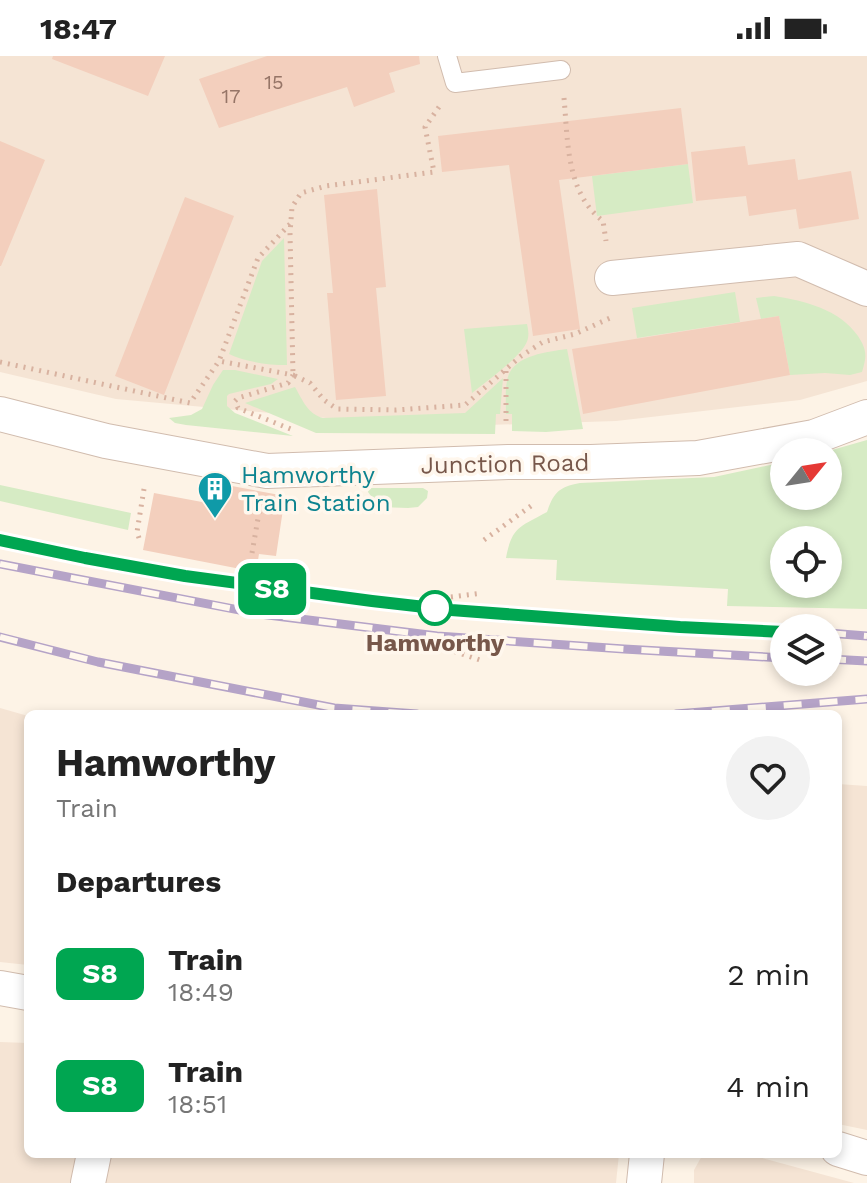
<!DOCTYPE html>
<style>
:root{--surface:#fff;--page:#f2f2f2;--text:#222;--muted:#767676}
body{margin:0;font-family:"Work Sans",sans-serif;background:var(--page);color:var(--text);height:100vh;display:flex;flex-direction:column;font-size:30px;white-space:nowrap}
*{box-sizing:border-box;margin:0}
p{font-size:26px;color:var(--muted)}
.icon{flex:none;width:44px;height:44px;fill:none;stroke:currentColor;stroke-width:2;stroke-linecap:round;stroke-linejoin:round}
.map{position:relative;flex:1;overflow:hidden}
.side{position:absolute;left:24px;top:654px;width:818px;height:448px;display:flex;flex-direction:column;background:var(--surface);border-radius:12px;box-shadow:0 4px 12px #0003}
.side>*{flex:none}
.badge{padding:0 16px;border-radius:12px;font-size:28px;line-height:52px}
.needle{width:52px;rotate:60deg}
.controls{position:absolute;left:770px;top:382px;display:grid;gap:16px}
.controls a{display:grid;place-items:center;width:72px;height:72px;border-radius:50%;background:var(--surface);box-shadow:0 4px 12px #0003;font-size:40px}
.map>.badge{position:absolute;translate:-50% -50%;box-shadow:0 0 0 4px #fff}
h2{padding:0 32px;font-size:30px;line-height:72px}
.round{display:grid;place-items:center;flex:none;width:84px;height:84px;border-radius:42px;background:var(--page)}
.headline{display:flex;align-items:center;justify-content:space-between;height:136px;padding:0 32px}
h1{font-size:38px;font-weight:700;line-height:60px}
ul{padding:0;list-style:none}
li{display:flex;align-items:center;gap:24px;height:112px;padding:0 32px}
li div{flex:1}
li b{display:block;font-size:30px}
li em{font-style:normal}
li .badge{min-width:88px;font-weight:700;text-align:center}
.status{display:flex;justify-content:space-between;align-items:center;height:56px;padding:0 40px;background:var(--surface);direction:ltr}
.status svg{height:22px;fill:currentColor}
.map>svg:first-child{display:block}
.residential{fill:#f5e4d4}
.green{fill:#d6ebc4;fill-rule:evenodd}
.building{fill:#f3cfbd}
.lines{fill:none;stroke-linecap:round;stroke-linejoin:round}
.service-casing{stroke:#d1bcae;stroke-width:20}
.minor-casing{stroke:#d1bcae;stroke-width:36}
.path{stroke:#d8b2a0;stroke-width:5;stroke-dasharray:2 6;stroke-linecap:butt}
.service{stroke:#fff;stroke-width:18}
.minor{stroke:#fff;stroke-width:34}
.rail-casing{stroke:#b5a3c7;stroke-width:9}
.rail{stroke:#fff7ed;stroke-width:6;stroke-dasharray:18;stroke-linecap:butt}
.line-casing{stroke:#fff;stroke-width:18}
.line{stroke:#00a651;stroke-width:12}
.stop-dot{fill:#fff;stroke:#00a651;stroke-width:4}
.labels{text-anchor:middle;stroke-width:7;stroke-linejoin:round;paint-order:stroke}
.number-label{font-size:20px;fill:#967567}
.street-label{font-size:24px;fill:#77574a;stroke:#fff7ed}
.culture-label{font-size:24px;fill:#0d838f;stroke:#fff7ed;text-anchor:start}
.stop-label{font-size:24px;font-weight:bold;fill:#77574a;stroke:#fff7ed}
</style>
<div class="status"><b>18:47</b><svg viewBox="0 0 49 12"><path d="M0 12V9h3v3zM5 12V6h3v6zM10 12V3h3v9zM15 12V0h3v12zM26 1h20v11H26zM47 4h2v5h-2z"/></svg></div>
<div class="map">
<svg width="867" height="1127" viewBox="0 0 867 1127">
<rect width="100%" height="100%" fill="#fdf3e6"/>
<path class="residential" d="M0 0H867V325L800 344 616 365 426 371 116 343 0 316Z
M0 652 28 660V909L0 906Z
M838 728 867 730V1074L838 1068Z
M0 986 28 987V1098H619L616 1127H0Z
M703 1098H747L854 1127H694V1114Z"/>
<path class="green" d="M688 108 693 147 597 160 592 120Z
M284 182 287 309C268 309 246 306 229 298L262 205Z
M735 236 740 266 637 282 632 252Z
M774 240C805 245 839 253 858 280 867 294 867 300 862 316L850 319 825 317 790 319 779 260 761 263 756 242Z
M527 268C528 273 529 277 528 282 526 298 485 326 472 337L464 273Z
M567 293 583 373 546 376 512 375V358H506C506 347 505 335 507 325 511 299 547 296 567 293Z
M223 314H235L278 323 271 328 229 338 227 340V350L235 357 293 380 186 369 175 367 169 362 191 359 202 353 213 329Z
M503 322 500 358H496L495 378 316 377 245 347 295 331C303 345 308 358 323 362L465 357Z
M867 384V553L727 550 728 533 556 524 557 504 506 502C512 470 520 471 547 456 554 436 559 431 580 427L714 421 784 406V440H828V396H825ZM784 484H828V528H784Z
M0 429 131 457 128 474 0 445Z
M369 432H423L428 435 427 442 418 451 408 452 379 451 368 436Z"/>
<path class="building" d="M53 0H165L148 40 52 3Z
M267 0H419L420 8 389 17 395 36 354 51 347 31 219 72 199 23Z
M681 52 688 108 559 124 580 273 533 280 509 109 442 116 438 80Z
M0 85 45 104 1 210H0Z
M745 90 748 109 795 103 798 124 851 115 859 163 799 173 796 153 749 160 746 140 696 145 691 96Z
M377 133 386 231 376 232 386 340 336 344 327 237H333L324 139Z
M185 141 234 160 164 339 115 320Z
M779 260 790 319 583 358 572 293Z
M221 428 285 440 276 500 259 498 256 516 143 494 154 437 218 449Z"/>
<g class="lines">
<defs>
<path id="service" d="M447 0 455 27 561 14"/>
<path id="minor" d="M612 222 798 203 867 233
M0 358 106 385 267 415 508 406H591L698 402 814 381 867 361
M0 932 28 937
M838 1093 867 1102
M88 1127 94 1098
M644 1127 647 1098"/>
</defs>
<use href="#service" class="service-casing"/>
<use href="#minor" class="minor-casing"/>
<path class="path" d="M564 42C568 85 566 137 603 165L606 185
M439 51 425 71 434 116 326 130 301 137 292 151 290 177 293 319 310 327 324 344 337 353 396 354 465 349 521 300 543 286 575 278 610 262
M290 168 258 202 219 305 293 319 288 327 238 342 235 345 238 352 293 374
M0 306 190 347 219 305
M506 315V369
M139 482 137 476 144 433
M484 484 535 447
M252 497 260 451
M443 542 482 537
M447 593 483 605"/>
<use href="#service" class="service"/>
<use href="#minor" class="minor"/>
<defs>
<path id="rail" d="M0 484C149 516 299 540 450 554 487 558 523 559 559 561 634 566 709 572 784 575
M0 508 260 558 437 580 624 593 784 602
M828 577 867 580
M0 581 98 606 334 652 417 658
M828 603 867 605
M676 658 867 643"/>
</defs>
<use href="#rail" class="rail-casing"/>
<use href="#rail" class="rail"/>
</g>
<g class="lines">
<defs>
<path id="line" d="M0 484 85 502 185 520 372 545 451 554 680 571 784 576"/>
</defs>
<use href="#line" class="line-casing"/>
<use href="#line" class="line"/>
</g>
<defs>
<symbol id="building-pin" viewBox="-11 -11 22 30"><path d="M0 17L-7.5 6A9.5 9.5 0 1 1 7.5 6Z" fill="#0f9aa8" stroke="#fff7ed"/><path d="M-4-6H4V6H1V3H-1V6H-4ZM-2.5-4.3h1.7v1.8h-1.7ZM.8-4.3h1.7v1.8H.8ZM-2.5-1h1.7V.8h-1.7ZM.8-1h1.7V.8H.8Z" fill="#fff"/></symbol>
</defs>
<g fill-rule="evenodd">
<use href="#building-pin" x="195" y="413" width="40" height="54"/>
</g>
<circle class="stop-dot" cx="435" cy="552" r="16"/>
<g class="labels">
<g class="number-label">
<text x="274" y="33">15</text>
<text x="231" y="47">17</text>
</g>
<g class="street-label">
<text transform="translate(505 408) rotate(-1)" y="8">Junction Road</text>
</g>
<g class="culture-label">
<text x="241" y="427">Hamworthy<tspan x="241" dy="28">Train Station</tspan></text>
</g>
<g class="stop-label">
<text x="435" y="595">Hamworthy</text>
</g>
</g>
</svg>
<div class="controls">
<a><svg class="needle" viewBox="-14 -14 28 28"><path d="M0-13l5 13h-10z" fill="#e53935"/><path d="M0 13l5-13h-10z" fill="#767676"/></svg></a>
<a><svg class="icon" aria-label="locate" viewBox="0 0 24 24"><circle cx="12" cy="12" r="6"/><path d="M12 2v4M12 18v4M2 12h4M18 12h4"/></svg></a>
<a><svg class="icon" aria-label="layers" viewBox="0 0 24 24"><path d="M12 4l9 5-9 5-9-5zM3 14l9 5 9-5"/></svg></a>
</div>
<b class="badge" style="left:272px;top:533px;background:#00a651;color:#fff">S8</b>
<section class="side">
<div class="headline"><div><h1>Hamworthy</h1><p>Train</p></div><a class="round"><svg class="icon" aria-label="heart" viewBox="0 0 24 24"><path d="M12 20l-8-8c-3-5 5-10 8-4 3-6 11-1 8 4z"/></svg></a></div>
<h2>Departures</h2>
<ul>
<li><span class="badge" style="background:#00a651;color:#fff">S8</span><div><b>Train</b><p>18:49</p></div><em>2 min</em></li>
<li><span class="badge" style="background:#00a651;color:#fff">S8</span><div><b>Train</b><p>18:51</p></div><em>4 min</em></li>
</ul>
</section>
</div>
